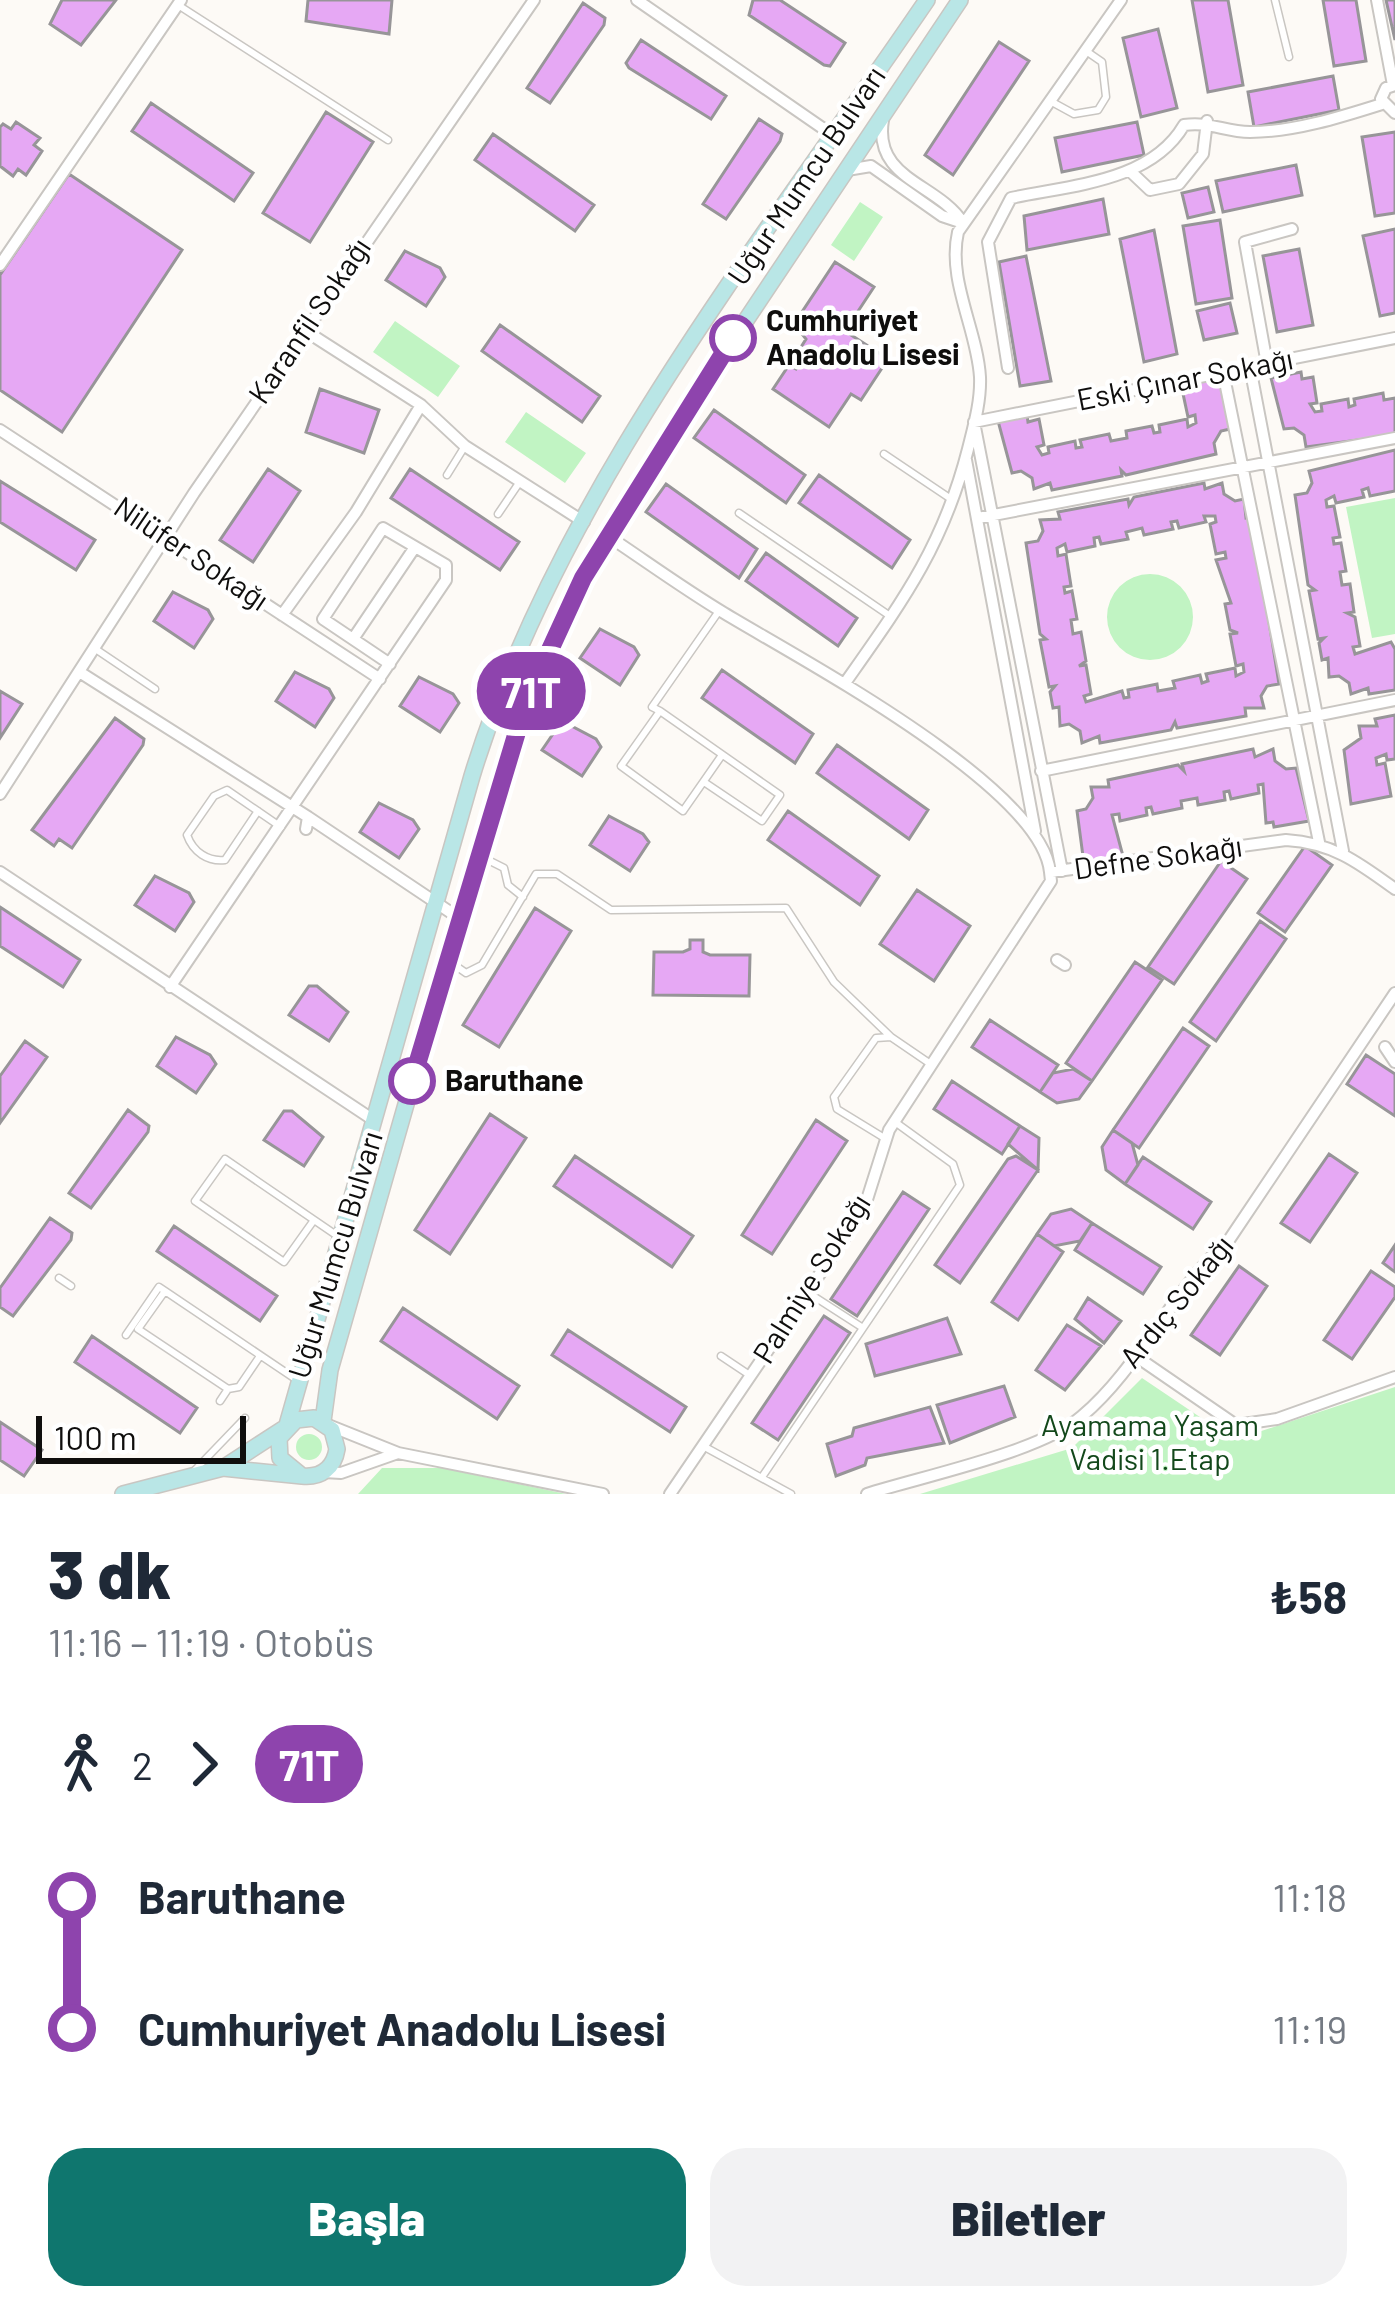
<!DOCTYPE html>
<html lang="tr">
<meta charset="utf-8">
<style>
:root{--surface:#fff;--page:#f2f2f3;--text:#1f2937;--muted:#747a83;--accent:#0f766e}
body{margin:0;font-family:Barlow,sans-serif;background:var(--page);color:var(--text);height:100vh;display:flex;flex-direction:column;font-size:45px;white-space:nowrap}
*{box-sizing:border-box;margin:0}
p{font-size:39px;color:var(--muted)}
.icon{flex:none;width:66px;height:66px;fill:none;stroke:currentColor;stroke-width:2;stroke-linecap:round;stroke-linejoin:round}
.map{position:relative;height:1494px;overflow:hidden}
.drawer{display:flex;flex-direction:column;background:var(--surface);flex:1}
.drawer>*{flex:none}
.badge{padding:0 24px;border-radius:39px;font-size:42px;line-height:78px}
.scale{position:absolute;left:36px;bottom:30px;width:210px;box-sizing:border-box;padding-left:12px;border:6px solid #0f0e0d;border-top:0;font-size:33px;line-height:42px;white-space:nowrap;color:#0f0e0d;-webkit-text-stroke:9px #fff;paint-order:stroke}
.map>.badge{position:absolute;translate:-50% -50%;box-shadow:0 0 0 6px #fff}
.legs{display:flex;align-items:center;gap:18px;height:132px;padding:0 48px;font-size:39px}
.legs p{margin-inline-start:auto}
.headline{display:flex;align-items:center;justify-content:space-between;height:204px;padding:0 48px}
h1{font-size:66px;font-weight:800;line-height:90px}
.primary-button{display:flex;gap:24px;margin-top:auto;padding:24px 48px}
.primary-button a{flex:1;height:138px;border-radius:36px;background:var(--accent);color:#fff;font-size:48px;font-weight:800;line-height:138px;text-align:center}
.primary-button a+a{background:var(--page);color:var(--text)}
ul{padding:0 48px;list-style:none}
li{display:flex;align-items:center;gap:42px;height:132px;font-size:45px}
li i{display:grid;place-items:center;width:18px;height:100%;margin:0 15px;background:currentColor}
li i::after{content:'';width:30px;height:30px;margin:-15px;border:9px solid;border-radius:50%;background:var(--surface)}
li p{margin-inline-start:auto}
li:first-child i{background:linear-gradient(#0000 50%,currentColor 0)}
li:last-child i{background:linear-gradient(currentColor 50%,#0000 0)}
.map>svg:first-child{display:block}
.green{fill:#c1f4c3}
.building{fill:#e6a8f4;stroke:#979598;stroke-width:3;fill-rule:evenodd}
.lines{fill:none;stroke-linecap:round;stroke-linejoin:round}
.lane-casing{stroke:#c9c6c2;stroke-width:9}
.street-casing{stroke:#c9c6c2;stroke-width:14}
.secondary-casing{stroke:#c9c6c2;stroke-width:18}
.lane{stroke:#fff;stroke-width:6}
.street{stroke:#fff;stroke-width:10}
.secondary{stroke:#b9e6e6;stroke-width:15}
.line-1-casing{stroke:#fff;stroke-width:27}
.line-1{stroke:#8e44ad;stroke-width:18}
.stop-1-dot{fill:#fff;stroke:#8e44ad;stroke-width:6}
.labels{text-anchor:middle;stroke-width:9;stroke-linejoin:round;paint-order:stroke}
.street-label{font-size:30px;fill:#0f0e0d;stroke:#fff}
.stop-label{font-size:30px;font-weight:bold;fill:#0f0e0d;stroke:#fff;text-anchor:start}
.park-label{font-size:30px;fill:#13481b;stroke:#fff}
</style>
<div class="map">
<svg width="1395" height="1494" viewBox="0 0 1395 1494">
<rect width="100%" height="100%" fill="#fdfaf6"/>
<path class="green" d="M860 202 883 217 854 261 831 245Z
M395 321 460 366 438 397 373 352Z
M526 412 586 453 565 483 505 442Z
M1395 498V634L1372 638 1346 507Z
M1107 617a43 43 0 1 1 86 0a43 43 0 1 1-86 0Z
M1142 1378 1234 1440 1395 1387V1494H920L1072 1448Z
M296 1447a13 13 0 1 1 26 0a13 13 0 1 1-26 0Z
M382 1468H442L566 1494H358Z"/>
<path class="building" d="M62 0H116L81 45 50 24Z
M308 0H392L389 34 306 21Z
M753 0H780L845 43 830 66 824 65 749 15Z
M1192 0H1228L1243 85 1208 92Z
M1323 0H1356L1366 61 1334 66Z
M1386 0H1395V40Z
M583 3 605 18 604 25 550 103 527 88Z
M1158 29 1177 108 1141 117 1123 38Z
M641 40 726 96 711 119 629 68 626 63Z
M999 42 1029 61 953 175 925 155Z
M1333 76 1339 110 1254 127 1248 92Z
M151 103 253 173 234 201 132 131Z
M326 112 373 142 310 242 263 213Z
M759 119 782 134 780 141 726 219 703 204Z
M16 122 40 138 34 145 42 151 26 175 18 169 13 176 0 166V127L3 124 11 129Z
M1137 122 1144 155 1062 172 1055 138Z
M1395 132V213L1375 216 1362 137Z
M493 134 594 205 575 231 475 160Z
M1296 165 1302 195 1223 212 1216 181Z
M69 174 182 250 62 432 0 390V275Z
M1208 187 1214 212 1188 218 1182 193Z
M1103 199 1109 234 1027 250 1024 216Z
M1220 220 1232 298 1196 304 1183 226Z
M1395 229V313L1380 316 1363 236Z
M1154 230 1177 354 1144 362 1120 239Z
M1299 249 1313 325 1277 332 1263 256Z
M405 251 440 268 445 277 426 306 386 280Z
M1026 256 1051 381 1020 386 999 262Z
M835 262 874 287 845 331 888 359 861 400 851 394 829 427 773 389 789 365 796 369 802 359 796 355 806 339 794 324Z
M1230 303 1237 333 1204 340 1197 311Z
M500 325 600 396 582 422 482 351Z
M1301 372 1302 379 1313 377 1317 403 1310 404 1315 412 1322 411 1321 404 1348 399 1349 407 1355 405 1354 399 1383 393 1384 400 1395 398V435L1306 447 1304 435 1294 428 1284 429 1271 378Z
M1222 374 1230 429 1221 431 1214 443 1216 454 1126 475 1121 470 1122 476 1052 490 1050 483 1034 489 1032 478 1021 471 1012 473 998 421 1027 415 1028 422 1039 419 1044 445 1037 447 1042 455 1049 453 1048 447 1075 441 1076 448 1082 447 1080 440 1109 434 1111 441 1127 438 1126 431 1152 426 1154 433 1160 432 1159 425 1187 419 1188 427 1196 423 1195 415 1188 417 1182 389 1189 387 1188 382Z
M320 389 379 410 364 453 306 432Z
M714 410 805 475 786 503 694 438Z
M1395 450V491L1370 496 1368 488 1362 490 1364 497 1336 503 1334 496 1326 500 1327 507 1334 506 1340 537 1333 538 1334 544 1341 543 1346 571 1340 572 1342 585 1350 584 1354 612 1347 613 1355 617 1360 646 1353 647 1355 654 1391 642 1395 649V690L1369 694 1368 688 1351 694 1349 683 1339 676 1329 677 1328 658 1322 660 1319 643 1324 638 1318 639 1309 591 1315 590 1308 585 1295 495 1307 493 1312 483 1309 471Z
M268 469 300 491 253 562 220 540Z
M410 469 519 542 500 570 391 498Z
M819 475 910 540 892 568 799 503Z
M0 481 95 540 76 570 0 522Z
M1204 483 1205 489 1222 483 1224 494 1235 501 1244 499 1246 518 1252 517 1279 684 1267 686 1261 696 1264 708H1245L1246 716 1177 728 1175 722 1171 730 1100 743 1099 736 1082 743 1080 731 1069 724 1060 726 1059 707 1053 708 1050 692 1055 686 1049 687 1040 640 1046 639 1040 634 1026 543 1038 541 1043 531 1040 520 1060 519 1058 512 1128 499 1129 505 1134 497ZM1204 516H1215L1216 522 1210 524 1216 554 1225 552 1226 558 1216 560 1231 603 1225 604 1230 630 1238 633 1230 634 1236 666 1243 664 1244 672 1236 676 1235 668 1206 674 1208 681 1202 683 1200 675 1173 681 1175 688 1158 691 1157 684 1128 690 1129 697 1124 698 1122 691 1086 702 1084 696 1091 694 1086 665 1079 666 1086 661 1081 632 1073 634 1071 620 1077 619 1072 591 1065 593 1064 587 1071 586 1066 554 1058 556 1057 548 1065 544 1067 552 1095 546 1094 538 1099 537 1101 544 1128 539 1126 532 1142 528 1144 535 1173 529 1171 522 1177 521 1179 528 1206 522Z
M666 484 757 549 739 578 646 512Z
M766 553 857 618 838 646 746 581Z
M173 592 208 610 213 619 194 648 154 621Z
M600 629 634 647 639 655 620 685 580 658Z
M722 670 813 734 795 763 702 698Z
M295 672 329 689 334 698 315 727 276 701Z
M419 677 453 694 459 703 440 732 400 706Z
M0 691 22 704 0 738Z
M1395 715V759L1387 760 1386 754 1376 758 1377 765 1385 763 1391 796 1351 804 1344 750 1361 738 1359 726H1377L1375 719Z
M115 718 144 739 143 745 72 848 59 839 54 846 32 830Z
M562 721 596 739 601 747 582 776 542 750Z
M837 745 928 810 909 839 817 773Z
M1253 749 1255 757 1273 749 1275 761 1286 769 1296 768 1309 821 1274 827 1273 822 1266 823 1263 784 1258 785 1259 793 1231 799 1229 791 1224 792 1225 800 1198 805 1197 798 1181 801 1182 808 1153 814 1151 807 1146 808 1147 815 1120 821 1119 814 1112 815 1123 856 1084 864 1077 811 1086 809 1093 798 1091 787H1109L1108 780 1178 765 1184 771 1182 764Z
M379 803 413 820 419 829 399 858 360 832Z
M788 811 879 876 860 905 768 840Z
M609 816 643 834 649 842 630 871 590 845Z
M1305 846 1332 865 1285 932 1258 913Z
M1221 861 1247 879 1174 984 1148 967Z
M155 876 189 893 194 902 175 931 135 905Z
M917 890 970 926 934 981 880 944Z
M0 907 80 960 63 987 0 946Z
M535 908 571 931 499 1047 463 1025Z
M1260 921 1286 939 1216 1041 1190 1022Z
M690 940H703V952L710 955H750L749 996 653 995 654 952H683L690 949Z
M1135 962 1162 980 1092 1081 1066 1063Z
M309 986H317L348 1012 329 1041 289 1015Z
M990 1020 1058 1065 1040 1092 972 1047Z
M1183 1028 1209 1046 1139 1148 1113 1130Z
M176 1037 210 1055 216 1064 196 1093 157 1066Z
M25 1041 47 1057 0 1123V1076Z
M1366 1055 1395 1074V1116L1347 1084Z
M1073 1069 1092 1081 1079 1099 1057 1103 1040 1092 1053 1073Z
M952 1081 1020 1126 1002 1154 934 1109Z
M128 1110 149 1126 148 1132 91 1208 69 1193Z
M284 1111H292L323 1137 304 1166 264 1140Z
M490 1114 526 1138 450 1254 415 1230Z
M816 1120 847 1141 772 1254 742 1235Z
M1020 1126 1039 1138 1038 1170 1008 1144Z
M1113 1130 1132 1143 1138 1165 1125 1184 1106 1170 1102 1147Z
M1329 1154 1357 1173 1310 1242 1281 1223Z
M575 1156 693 1236 672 1267 554 1186Z
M1016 1156 1038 1170 960 1283 935 1265 1008 1159Z
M1143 1157 1211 1202 1193 1229 1125 1184Z
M903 1192 929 1209 857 1316 831 1299Z
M1071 1209 1092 1223 1080 1241 1054 1246 1037 1234 1051 1214Z
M50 1218 72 1233 71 1240 13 1316 0 1307V1288Z
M1092 1223 1161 1267 1143 1294 1075 1250Z
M174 1226 277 1296 260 1321 157 1251Z
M1037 1234 1063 1252 1018 1320 992 1302Z
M1395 1245V1272L1383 1263Z
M1239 1266 1267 1286 1220 1355 1191 1335Z
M1371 1271 1395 1287V1297L1352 1359 1324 1340Z
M1088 1298 1121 1321 1104 1343 1075 1319Z
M403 1308 519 1386 497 1419 381 1341Z
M824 1316 850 1333 778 1440 752 1423Z
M947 1318 961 1354 875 1376 866 1344Z
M1067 1325 1101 1346 1065 1390 1036 1370Z
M568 1330 686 1407 670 1432 552 1355Z
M92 1336 197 1408 180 1433 75 1362Z
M1004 1386 1015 1417 950 1443 937 1405Z
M930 1407 944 1443 867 1458 865 1465 836 1476 827 1444 852 1436 854 1428Z
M0 1422 42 1450 24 1476 0 1460Z"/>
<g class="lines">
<defs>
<path id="lane" d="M1275 0 1289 57
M178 5 388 140
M1052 102 1074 114 1098 110 1106 97 1102 62 1086 51
M884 454 951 499
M447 475 465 446
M739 513 890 616
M498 514 519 483
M719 611 652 707 660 711 621 766 683 811 722 755
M97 650 155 689
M660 711 780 795 762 821 704 782
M258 811 225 860C208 862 193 852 187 835L214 796 227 790 281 827
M488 860 504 868 508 885 523 897
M450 962 466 973 482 965 536 874H557L611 910 786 908 834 982 891 1037
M886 1139 837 1109 834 1097 876 1038 891 1037 932 1065
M314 1220 284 1262 195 1201 225 1159 339 1237
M59 1278 71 1286
M807 1292 863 1328
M126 1335 159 1287 165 1291
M260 1356 239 1387 228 1389 138 1329 165 1291 297 1380
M721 1356 751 1376
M220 1401 228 1389
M703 1446 791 1494
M195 1470 245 1418
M762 1477 960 1185 953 1164 895 1122"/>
<path id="street" d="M637 0 834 136
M1377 0 1393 85
M1395 85 1386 88 1381 99 1395 113
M883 120C873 180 938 183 963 223
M847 170 871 166 942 216 963 223
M1131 172 1150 190 1179 184 1203 154 1207 121
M0 265 181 0
M304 330 421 405 465 446 584 522
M1267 364 1245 242 1292 229
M1250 367 1343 851
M1008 368 988 242 1011 198C1071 185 1151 182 1184 125 1209 121 1225 132 1250 132 1294 132 1341 117 1382 104
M1223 372 1319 842
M0 430 380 679
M966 460 1035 831
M978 518 1395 438
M608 536C647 562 684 589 724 613 798 658 1041 786 1050 872L1286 840C1333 843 1358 862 1395 889
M282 615 356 512 421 405
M353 639 415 547
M81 673 308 817
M845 683C902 602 943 547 968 449 974 425 981 401 980 377 977 329 947 280 958 232L1121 0
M1041 771 1395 700
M0 794 194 493 534 0
M306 829 308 817 459 918
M1062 871 974 422 1395 338
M0 872 375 1121
M1057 960 1065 965
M170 987 446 580V565L383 528 323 619 390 664
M1385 1047 1395 1062
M1134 1355 1236 1425 1277 1419 1395 1377
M398 1453 603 1494
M324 1472 341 1473 398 1453 328 1425
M670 1494 864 1209 889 1130 1051 881 1050 872
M867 1494C923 1476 1041 1452 1082 1416 1140 1367 1171 1291 1229 1240L1395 993"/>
<path id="secondary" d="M323 1421 330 1370 497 786 553 642 583 577 682 416 960 0
M287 1425 472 776C558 494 763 241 927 0
M223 1468 283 1429
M123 1494 223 1468 302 1476C321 1478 334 1468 337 1449L332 1430 314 1418 296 1420 279 1438 280 1458 302 1476"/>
</defs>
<use href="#lane" class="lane-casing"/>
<use href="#street" class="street-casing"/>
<use href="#secondary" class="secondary-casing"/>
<use href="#lane" class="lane"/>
<use href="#street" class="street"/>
<use href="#secondary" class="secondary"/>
</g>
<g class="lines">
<defs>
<path id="line-1" d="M412 1081 526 702 583 578 733 338"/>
</defs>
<use href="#line-1" class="line-1-casing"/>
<use href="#line-1" class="line-1"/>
</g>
<g class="stop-1-dot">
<circle cx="733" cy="338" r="21"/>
<circle cx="412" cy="1081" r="21"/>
</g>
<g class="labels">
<g class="street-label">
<text transform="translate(807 176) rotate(-56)" y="10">Uğur Mumcu Bulvarı</text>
<text transform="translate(310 321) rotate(-56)" y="10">Karanfil Sokağı</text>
<text transform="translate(1185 380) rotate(-11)" y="10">Eski Çınar Sokağı</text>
<text transform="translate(191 554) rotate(34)" y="10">Nilüfer Sokağı</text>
<text transform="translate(1158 858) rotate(-8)" y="10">Defne Sokağı</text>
<text transform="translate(336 1255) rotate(-73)" y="10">Uğur Mumcu Bulvarı</text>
<text transform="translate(812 1279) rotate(-58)" y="10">Palmiye Sokağı</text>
<text transform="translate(1177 1302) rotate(-51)" y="10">Ardıç Sokağı</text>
</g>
<g class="stop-label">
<text x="766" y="331">Cumhuriyet<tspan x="766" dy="34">Anadolu Lisesi</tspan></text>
<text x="445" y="1091">Baruthane</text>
</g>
<g class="park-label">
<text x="1150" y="1436">Ayamama Yaşam<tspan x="1150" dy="34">Vadisi 1.Etap</tspan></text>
</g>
</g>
</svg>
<div class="scale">100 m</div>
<b class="badge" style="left:531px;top:691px;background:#8e44ad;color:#fff">71T</b>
</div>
<section class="drawer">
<div class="headline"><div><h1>3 dk</h1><p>11:16 – 11:19 · Otobüs</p></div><b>₺58</b></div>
<div class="legs"><svg class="icon" aria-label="walk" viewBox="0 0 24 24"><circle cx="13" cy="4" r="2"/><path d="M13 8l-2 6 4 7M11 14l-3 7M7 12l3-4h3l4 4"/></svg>2<svg class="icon" aria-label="forward" viewBox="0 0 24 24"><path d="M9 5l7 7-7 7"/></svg><b class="badge" style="background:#8e44ad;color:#fff">71T</b></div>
<ul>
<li><i style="color:#8e44ad"></i><b>Baruthane</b><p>11:18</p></li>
<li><i style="color:#8e44ad"></i><b>Cumhuriyet Anadolu Lisesi</b><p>11:19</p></li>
</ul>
<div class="primary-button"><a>Başla</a><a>Biletler</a></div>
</section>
